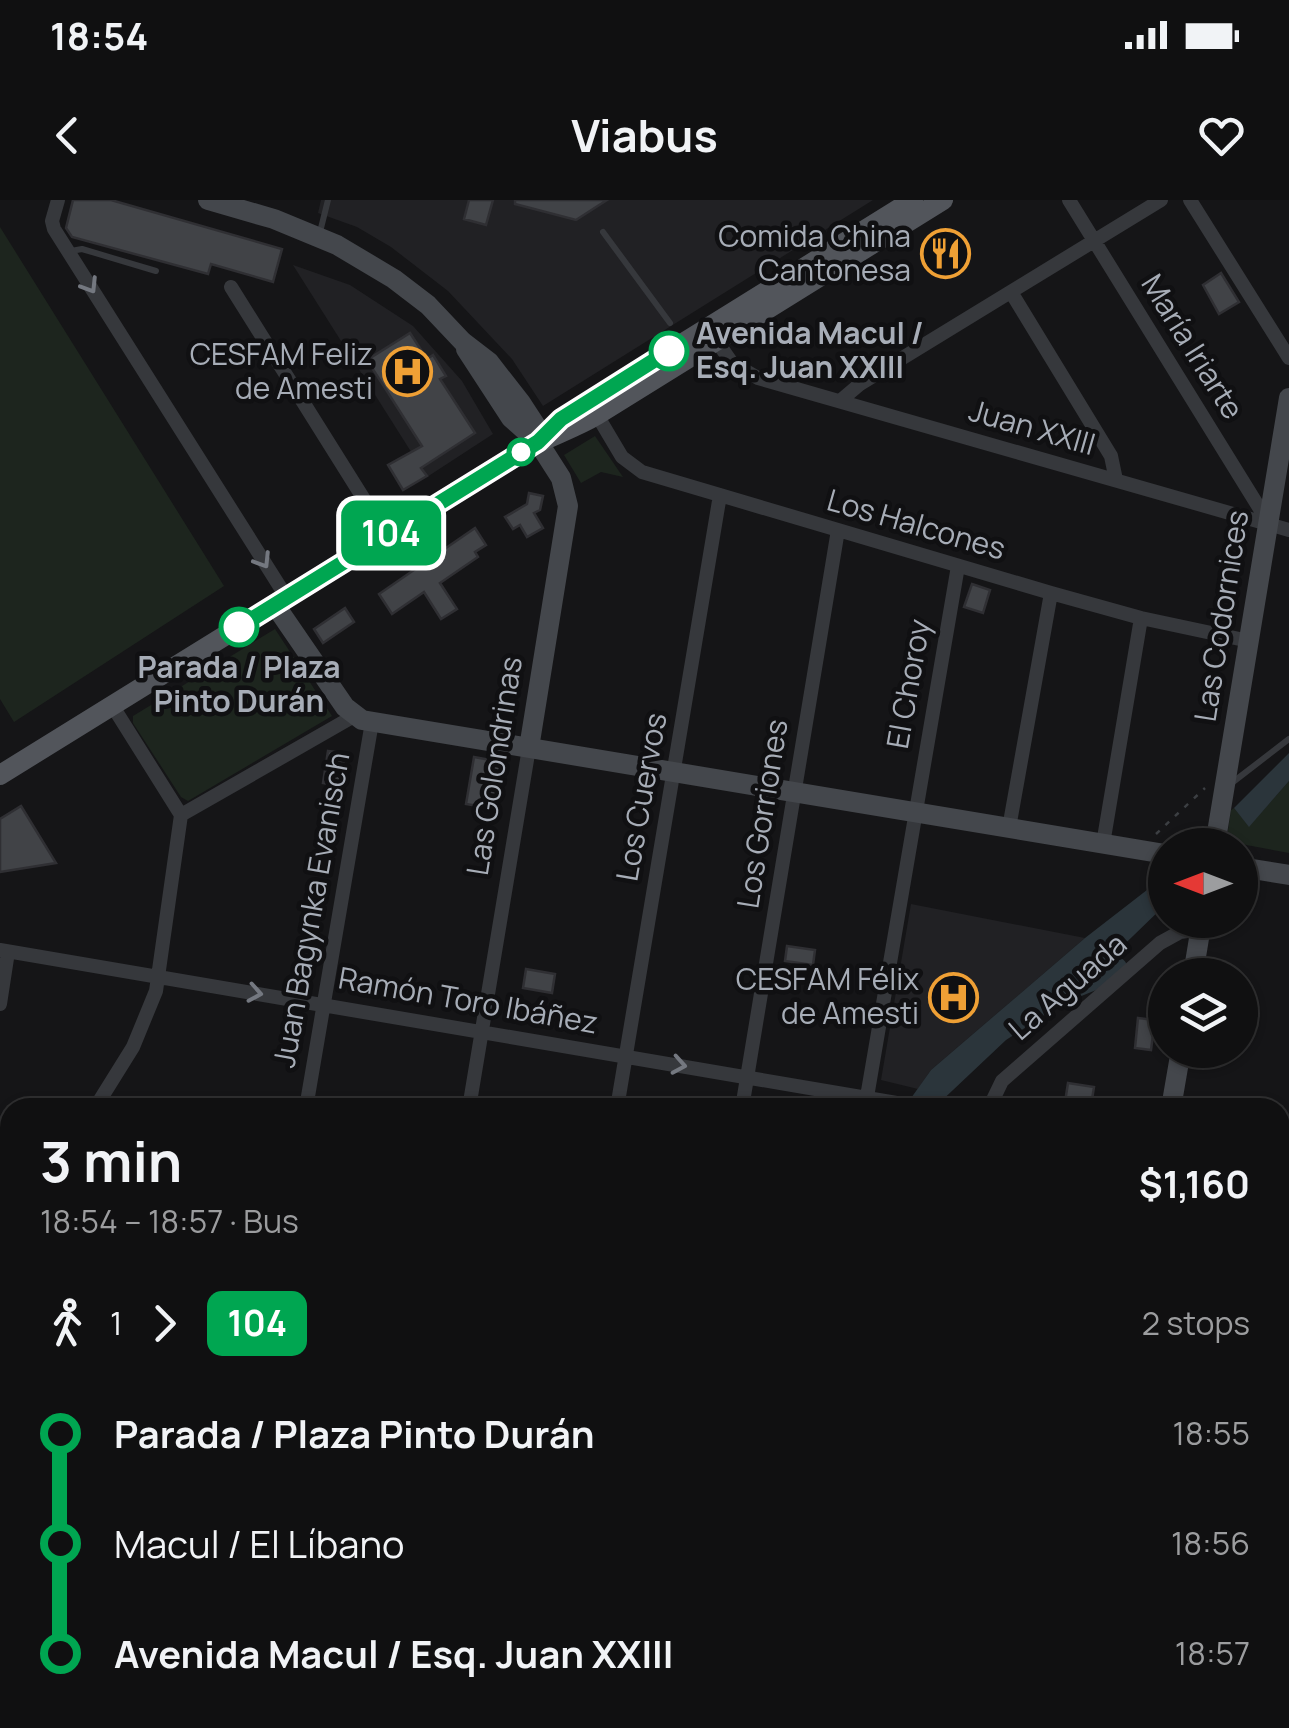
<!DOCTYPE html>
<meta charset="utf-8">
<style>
:root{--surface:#101011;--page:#19191a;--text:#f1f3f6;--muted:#9c9d9f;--line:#303031}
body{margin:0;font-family:Manrope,sans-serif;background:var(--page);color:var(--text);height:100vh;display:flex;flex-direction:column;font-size:38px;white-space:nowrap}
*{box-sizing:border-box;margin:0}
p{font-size:32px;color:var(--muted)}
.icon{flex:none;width:55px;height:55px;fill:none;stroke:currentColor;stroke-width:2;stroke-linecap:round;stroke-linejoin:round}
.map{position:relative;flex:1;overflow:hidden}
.panel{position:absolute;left:0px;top:898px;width:1290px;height:632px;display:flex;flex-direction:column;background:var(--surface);border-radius:30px 30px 0 0;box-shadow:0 2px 8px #0004,0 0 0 2px var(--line)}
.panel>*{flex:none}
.badge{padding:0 20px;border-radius:15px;font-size:35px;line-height:65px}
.needle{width:65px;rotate:270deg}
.controls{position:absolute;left:1148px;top:628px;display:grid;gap:20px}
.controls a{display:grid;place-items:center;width:110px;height:110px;border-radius:50%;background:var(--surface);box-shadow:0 2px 8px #0004,0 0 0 2px var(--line);font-size:50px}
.map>.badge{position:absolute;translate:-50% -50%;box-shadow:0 0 0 5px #fff}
.legs{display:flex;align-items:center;gap:15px;height:110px;padding:0 40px;font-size:32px}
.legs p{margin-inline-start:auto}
.head{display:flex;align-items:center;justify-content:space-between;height:170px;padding:0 40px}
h1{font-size:55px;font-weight:700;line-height:75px}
ul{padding:0 40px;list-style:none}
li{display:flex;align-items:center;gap:35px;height:110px;font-size:38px}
li i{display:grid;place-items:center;width:15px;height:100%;margin:0 12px;background:currentColor}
li i::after{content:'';width:25px;height:25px;margin:-12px;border:8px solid;border-radius:50%;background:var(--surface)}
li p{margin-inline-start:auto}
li:first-child i{background:linear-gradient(#0000 50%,currentColor 0)}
li:last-child i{background:linear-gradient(currentColor 50%,#0000 0)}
.status{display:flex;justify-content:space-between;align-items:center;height:70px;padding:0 50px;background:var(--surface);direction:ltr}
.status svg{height:28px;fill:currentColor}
header{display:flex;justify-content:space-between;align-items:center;height:130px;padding:0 40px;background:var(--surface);font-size:45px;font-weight:700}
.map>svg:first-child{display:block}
.built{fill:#212124}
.green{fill:#1d251e}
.water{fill:#2b353b}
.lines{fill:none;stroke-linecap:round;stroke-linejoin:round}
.river{stroke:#2b353b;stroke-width:25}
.building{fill:#414347;stroke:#2f2f33;stroke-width:2.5}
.path{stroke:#3c3f43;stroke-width:2.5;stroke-dasharray:5 8;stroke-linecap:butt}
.lane{stroke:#36383c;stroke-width:6}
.street{stroke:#36383c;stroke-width:14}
.secondary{stroke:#44474c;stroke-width:20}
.primary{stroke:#52555b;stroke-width:20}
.oneway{stroke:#747880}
.line-1-casing{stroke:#fff;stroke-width:22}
.line-1{stroke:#00a651;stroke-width:15}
.stop-1-dot{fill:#fff;stroke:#00a651;stroke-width:5}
.labels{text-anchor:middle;stroke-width:9;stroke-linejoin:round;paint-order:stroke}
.poi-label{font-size:30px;fill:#a7adb7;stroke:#101012;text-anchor:end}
.stop-label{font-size:30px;font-weight:bold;fill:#a7adb7;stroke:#101012;text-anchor:start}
.street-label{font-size:30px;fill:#a7adb7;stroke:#101012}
</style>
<div class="status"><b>18:54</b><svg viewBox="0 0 49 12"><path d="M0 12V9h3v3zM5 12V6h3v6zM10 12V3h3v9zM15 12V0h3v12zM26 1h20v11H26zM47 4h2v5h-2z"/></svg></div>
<header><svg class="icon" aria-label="back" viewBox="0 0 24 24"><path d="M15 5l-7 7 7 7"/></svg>Viabus<svg class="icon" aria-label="heart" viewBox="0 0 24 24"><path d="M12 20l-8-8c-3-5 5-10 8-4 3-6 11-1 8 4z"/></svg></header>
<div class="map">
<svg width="1289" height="1528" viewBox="0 0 1289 1528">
<rect width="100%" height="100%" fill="#151517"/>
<path class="built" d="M321 0H873L543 206 512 159 448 91 391 47 357 27 318 13Z
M293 65 350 85 413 126 462 181 493 234 427 277Z
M911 704 1085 738 931 870 918 889 881 880Z"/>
<path class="green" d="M0 27 224 386 14 522 0 499Z
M595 236 623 277 601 272 581 283 564 255Z
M275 429 332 516 188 601 181 597 133 523V516Z
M1289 581V653L1230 642 1227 637 1231 610 1234 608 1249 626Z"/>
<path class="water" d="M1289 553V581L1249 627 1234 608Z
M1165 676V705L1101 767 1106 776 1006 840 935 907 904 908 931 870 1085 738Z"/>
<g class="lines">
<path class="river" d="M1073 786 1115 769"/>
</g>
<path class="building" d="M73 0H111L282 49 273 82 211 64 208 74 72 37 66 28Z
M469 0H493L486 25 464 19Z
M515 0H607L576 20 515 4Z
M946 38 958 58 941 69 933 56 939 52 934 45Z
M1221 73 1239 102 1219 114 1203 85Z
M410 133 427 159 433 155 446 176 440 179 475 233 421 268 427 276 403 290 388 265 422 246 367 160Z
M529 293 543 296 540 310 534 313 543 328 527 337 520 325 513 329 505 317 527 304Z
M475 328 486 345 475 352 478 357 440 383 457 409 441 419 424 392 392 414 379 394Z
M972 384 990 390 983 413 964 407Z
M345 408 354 422 323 443 314 429Z
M328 551 345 553 340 586 323 583Z
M474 557 507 563 501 596 487 593 484 607 466 604Z
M21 606 56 663 0 672V619Z
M787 746 815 750 813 765 785 761Z
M526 769 555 774 552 793 523 788Z
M1138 818 1155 820 1151 850 1135 848Z
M1068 883 1094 887 1091 906 1065 902Z"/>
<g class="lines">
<path class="path" d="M1156 634 1205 588
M603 1528 604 1520"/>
<path class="lane" d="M603 32 670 123
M319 36 328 0
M71 51 82 49 156 71
M1233 582 1289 539"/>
<path class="street" d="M58 0 52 21 54 29 287 398
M1069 0 1268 322
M1190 0 1289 158
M231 87 387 336
M1011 92 1111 256 1116 280
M716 140 732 163 758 178 1289 330
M840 201 860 184 1161 0
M597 215 622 257 642 272 1051 393 1141 418 1249 441
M181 615 354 516
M1009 628 1051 393
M1103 644 1141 418
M0 750 926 908
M0 804 8 752
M867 897 958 366
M95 908 133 847 156 791 181 615 112 505
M306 908 372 522
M469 908 529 548
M617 908 720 295
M742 908 838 330
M989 908 1002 881 1160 743 1180 732 1201 729
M1280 967 1289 968
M0 994 10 987
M1280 1180 1289 1182
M1280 1256 1287 1258
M342 1520 388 1528
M6 1528 10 1461
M790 1528 791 1520"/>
<path class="secondary" d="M208 0 274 19 337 45 394 79 428 105 463 142 489 162 521 203 536 226 538 242 561 278 568 306 529 548
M466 149 511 218 538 242
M275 405 345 507 362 520 1165 654
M1215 645 1289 198
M1240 667 1289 675
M1193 775 1202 720
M1171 908 1181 850
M0 1367 10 1369
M913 1520 961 1528
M146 1528 155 1520
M280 1528 289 1520
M625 1528 627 1520
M1068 1528 1070 1520"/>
<path class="primary" d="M539 240 561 219 913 0
M0 575 523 251C546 237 572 230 597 215L943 0"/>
</g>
<defs><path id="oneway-chevron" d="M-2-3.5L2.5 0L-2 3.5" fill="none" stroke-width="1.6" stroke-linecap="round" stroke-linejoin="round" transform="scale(2.5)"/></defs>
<g class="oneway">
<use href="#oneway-chevron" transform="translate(90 86) rotate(58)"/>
<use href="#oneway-chevron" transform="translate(263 361) rotate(58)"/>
<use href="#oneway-chevron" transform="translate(255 793) rotate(10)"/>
<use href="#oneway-chevron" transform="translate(679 865) rotate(10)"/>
</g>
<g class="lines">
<defs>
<path id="line-1" d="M239 427 538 242 561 219 669 151"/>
</defs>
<use href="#line-1" class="line-1-casing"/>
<use href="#line-1" class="line-1"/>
</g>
<defs>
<symbol id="restaurant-ring" viewBox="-11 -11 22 22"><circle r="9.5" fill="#101012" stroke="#efa035" stroke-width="1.5"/><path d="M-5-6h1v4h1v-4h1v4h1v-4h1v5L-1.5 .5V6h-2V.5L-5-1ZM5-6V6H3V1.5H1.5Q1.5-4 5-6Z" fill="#efa035"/></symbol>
<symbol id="hospital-ring" viewBox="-11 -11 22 22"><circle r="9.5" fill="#101012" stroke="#efa035" stroke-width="1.5"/><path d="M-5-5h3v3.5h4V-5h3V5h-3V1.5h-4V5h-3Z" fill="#efa035"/></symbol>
</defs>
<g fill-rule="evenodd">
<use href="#restaurant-ring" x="918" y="26" width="55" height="55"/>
<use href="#hospital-ring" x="380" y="144" width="55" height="55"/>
<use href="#hospital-ring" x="926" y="770" width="55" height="55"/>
</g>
<g class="stop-1-dot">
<circle cx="669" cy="151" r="18"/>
<circle cx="521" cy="252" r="12"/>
<circle cx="239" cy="427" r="18"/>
</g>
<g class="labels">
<g class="poi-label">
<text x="911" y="47">Comida China<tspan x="911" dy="34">Cantonesa</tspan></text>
<text x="373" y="165">CESFAM Feliz<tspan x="373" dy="34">de Amesti</tspan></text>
<text x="919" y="790">CESFAM Félix<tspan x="919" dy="34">de Amesti</tspan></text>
</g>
<g class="stop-label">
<text x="696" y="144">Avenida Macul /<tspan x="696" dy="34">Esq. Juan XXIII</tspan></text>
<text x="239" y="478" text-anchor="middle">Parada / Plaza<tspan x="239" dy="34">Pinto Durán</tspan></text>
</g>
<g class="street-label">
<text transform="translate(1192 147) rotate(58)" y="10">María Iriarte</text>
<text transform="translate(1032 228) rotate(16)" y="10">Juan XXIII</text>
<text transform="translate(916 325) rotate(16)" y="10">Los Halcones</text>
<text transform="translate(1222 416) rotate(-81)" y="10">Las Codornices</text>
<text transform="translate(909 484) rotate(-80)" y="10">El Choroy</text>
<text transform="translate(495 566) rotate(-81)" y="10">Las Golondrinas</text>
<text transform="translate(642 597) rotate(-80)" y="10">Los Cuervos</text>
<text transform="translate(763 614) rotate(-81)" y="10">Los Gorriones</text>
<text transform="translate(312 710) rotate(-80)" y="10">Juan Bagynka Evanisch</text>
<text transform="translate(1068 787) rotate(-41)" y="10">La Aguada</text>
<text transform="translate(468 801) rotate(10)" y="10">Ramón Toro Ibáñez</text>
</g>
</g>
</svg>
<div class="controls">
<a><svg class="needle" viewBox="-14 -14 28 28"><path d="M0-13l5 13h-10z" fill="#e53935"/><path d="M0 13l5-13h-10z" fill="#9c9d9f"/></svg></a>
<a><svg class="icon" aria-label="layers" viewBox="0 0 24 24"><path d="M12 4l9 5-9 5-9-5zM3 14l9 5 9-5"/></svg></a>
</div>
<b class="badge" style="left:391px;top:333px;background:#00a651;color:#fff">104</b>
<section class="panel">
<div class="head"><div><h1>3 min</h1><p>18:54 – 18:57 · Bus</p></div><b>$1,160</b></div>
<div class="legs"><svg class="icon" aria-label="walk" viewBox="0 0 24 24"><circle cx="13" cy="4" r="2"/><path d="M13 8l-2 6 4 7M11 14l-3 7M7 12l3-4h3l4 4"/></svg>1<svg class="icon" aria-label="forward" viewBox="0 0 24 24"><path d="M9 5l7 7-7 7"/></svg><b class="badge" style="background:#00a651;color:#fff">104</b><p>2 stops</p></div>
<ul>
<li><i style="color:#00a651"></i><b>Parada / Plaza Pinto Durán</b><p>18:55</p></li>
<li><i style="color:#00a651"></i><span>Macul / El Líbano</span><p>18:56</p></li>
<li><i style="color:#00a651"></i><b>Avenida Macul / Esq. Juan XXIII</b><p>18:57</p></li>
</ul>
</section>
</div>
